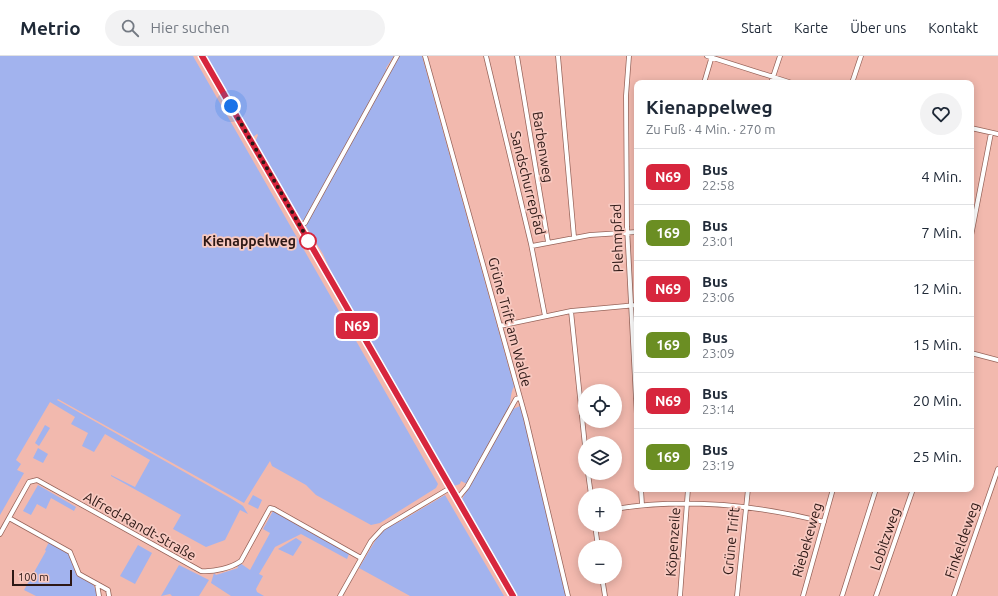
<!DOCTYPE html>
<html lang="de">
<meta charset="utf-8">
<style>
:root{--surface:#fff;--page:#f2f2f3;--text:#1f2937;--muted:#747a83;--line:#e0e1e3}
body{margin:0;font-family:Ubuntu,sans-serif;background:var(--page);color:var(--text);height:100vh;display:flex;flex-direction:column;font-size:15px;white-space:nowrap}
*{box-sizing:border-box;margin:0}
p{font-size:13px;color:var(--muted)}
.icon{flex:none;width:22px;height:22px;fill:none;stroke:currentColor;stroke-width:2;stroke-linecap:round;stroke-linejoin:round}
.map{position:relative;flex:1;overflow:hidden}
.drawer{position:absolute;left:634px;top:24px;width:340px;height:412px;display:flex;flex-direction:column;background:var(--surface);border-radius:8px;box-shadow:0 2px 10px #0003}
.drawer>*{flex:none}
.badge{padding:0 8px;border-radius:6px;font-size:14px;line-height:26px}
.buttons{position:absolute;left:578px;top:328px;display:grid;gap:8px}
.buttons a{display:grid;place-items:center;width:44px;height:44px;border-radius:50%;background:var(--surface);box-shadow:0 2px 10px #0003;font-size:20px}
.scale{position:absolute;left:12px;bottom:10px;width:60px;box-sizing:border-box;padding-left:4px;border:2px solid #2d1815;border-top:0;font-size:11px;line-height:14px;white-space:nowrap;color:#2d1815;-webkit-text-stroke:3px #f8c9c0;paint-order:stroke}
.you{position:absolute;width:20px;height:20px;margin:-10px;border:3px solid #fff;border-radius:50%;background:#1a73e8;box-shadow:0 0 0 6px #1a73e833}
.map>.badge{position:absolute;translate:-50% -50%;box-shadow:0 0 0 2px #fff}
.round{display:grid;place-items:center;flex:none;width:42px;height:42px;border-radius:21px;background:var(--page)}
.overview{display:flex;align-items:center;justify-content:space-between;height:68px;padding:0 12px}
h1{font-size:19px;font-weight:700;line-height:30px}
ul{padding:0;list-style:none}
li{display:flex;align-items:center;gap:12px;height:56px;padding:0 12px;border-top:1px solid var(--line)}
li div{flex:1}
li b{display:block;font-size:15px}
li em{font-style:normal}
li .badge{min-width:44px;font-weight:700;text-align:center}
header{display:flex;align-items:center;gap:24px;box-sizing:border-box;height:56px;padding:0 20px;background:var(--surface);border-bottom:1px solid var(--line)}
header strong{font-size:19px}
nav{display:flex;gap:22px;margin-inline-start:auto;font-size:14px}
.search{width:280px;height:36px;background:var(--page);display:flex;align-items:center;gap:10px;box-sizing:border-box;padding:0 14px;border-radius:22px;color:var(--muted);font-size:15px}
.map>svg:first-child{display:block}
.green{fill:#a2b3ee}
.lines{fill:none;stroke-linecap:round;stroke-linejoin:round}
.street-casing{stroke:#97645a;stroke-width:5.5}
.secondary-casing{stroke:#97645a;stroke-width:7}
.street{stroke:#fff;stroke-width:4}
.secondary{stroke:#fff;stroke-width:5.5}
.line-casing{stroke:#fff;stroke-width:9}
.line{stroke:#d7263d;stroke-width:6}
.walk{stroke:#2d1815;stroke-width:4;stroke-dasharray:0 7.2}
.stop-dot{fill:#fff;stroke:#d7263d;stroke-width:2}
.labels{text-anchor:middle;stroke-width:3.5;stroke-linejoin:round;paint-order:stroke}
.street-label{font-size:14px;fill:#2d1815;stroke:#f8c9c0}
.stop-label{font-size:14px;font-weight:bold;fill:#2d1815;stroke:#f8c9c0;text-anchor:end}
</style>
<header>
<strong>Metrio</strong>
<div class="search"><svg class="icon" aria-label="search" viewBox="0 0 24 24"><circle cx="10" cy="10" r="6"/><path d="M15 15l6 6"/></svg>Hier suchen</div>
<nav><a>Start</a><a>Karte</a><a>Über uns</a><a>Kontakt</a></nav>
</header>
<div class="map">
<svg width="998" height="540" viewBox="0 0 998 540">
<rect width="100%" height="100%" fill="#f2b9ae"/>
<path class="green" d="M0 0H193L438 428 436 432 380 467 371 469 316 439 306 429 272 410 270 405 244 447 58 343 57 344 232 443 243 450 248 458 240 454 225 484 206 491 173 473 181 459 111 420V419L135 431 150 404 105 378 94 396 82 390 88 377 71 368 75 361 50 346 16 404 21 408 17 414 24 417 0 459Z
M206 0H394L386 12 387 15 304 164 300 165 255 86 258 79 257 78 253 81Z
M398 0H422L514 330C509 341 512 345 508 355L467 428 461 425 460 428 454 430 438 405 334 222 323 198 305 169Z
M520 350 525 365 567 540H516L461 445 511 354Z
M45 369 50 372 39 390 35 387Z
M38 392 48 398 43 407 33 402Z
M38 429 76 451 74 455 51 442 46 453 37 448 31 459 23 455Z
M253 439 262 444 258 453 248 448Z
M445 439 504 540H410L359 512 378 480 389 470 401 465Z
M273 455 349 498 347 503 301 478 275 491 259 518 263 520 256 533 257 536 264 540H231L211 527 214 517 216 519 238 512 237 509 240 507 250 514 270 477 263 473Z
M296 482 302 486 293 500 278 493Z
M49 486 69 498 76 518 93 528 98 540H36L24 534 46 495 45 494Z
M138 489 152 497 135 528 120 520Z
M179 509 209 524 199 540H172L170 538 161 540Z"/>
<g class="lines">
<defs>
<path id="street" d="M425 0 526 363 568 540
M486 0 531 188 545 260
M517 0 548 186
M558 0 574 181
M629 0 626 40 627 171 637 362
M707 0 792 27
M704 27 712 0
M771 27 780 0
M852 27 861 0
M971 72 998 78
M300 170 305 167 311 156 397 0
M971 180 991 77
M532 190 590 179 637 176
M571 255 585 390
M500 270 571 255 637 249
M971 297 998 304
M588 417 591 439
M641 433 642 449
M457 443 467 431 516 343 519 342
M615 453C684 442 757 449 824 466
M9 462 70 496 79 518 108 534 109 540
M595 469 598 491
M0 478 29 426 37 424 201 515C214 516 231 512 241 505L270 452 274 453 361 502
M602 521 605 540
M97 528 99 540
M340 540 371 485 383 472 450 432
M680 540 688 433
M737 540 748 433
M803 540 833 433
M842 540 876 433
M876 540 913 433
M954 540 998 413"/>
<path id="secondary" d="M202 0 513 540"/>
</defs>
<use href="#street" class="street-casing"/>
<use href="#secondary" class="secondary-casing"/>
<use href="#street" class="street"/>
<use href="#secondary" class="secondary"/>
</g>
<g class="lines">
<defs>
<path id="line" d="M202 0 513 540"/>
</defs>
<use href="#line" class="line-casing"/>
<use href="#line" class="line"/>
<path class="walk" d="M231 50 310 187 308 185"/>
</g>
<circle class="stop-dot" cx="308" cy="185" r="8"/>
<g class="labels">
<g class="street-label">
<text transform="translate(543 91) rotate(81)" y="5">Barbenweg</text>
<text transform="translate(528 127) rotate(76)" y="5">Sandschurrepfad</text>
<text transform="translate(617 182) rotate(-92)" y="5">Plehmpfad</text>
<text transform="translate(510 266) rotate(75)" y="5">Grüne Trift am Walde</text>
<text transform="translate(140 470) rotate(29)" y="5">Alfred-Randt-Straße</text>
<text transform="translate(885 483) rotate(-71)" y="5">Lobitzweg</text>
<text transform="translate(807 484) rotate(-74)" y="5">Riebekeweg</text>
<text transform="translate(962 484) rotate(-71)" y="5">Finkeldeweg</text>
<text transform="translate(731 485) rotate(-84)" y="5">Grüne Trift</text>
<text transform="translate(673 486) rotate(-86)" y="5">Köpenzeile</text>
</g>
<g class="stop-label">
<text x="296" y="190">Kienappelweg</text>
</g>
</g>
</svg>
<div class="buttons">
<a><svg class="icon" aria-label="locate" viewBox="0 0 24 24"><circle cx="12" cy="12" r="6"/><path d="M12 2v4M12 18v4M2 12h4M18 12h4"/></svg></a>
<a><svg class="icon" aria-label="layers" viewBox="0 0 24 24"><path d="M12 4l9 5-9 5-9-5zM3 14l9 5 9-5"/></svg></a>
<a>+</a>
<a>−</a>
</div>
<div class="scale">100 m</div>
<div class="you" style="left:231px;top:50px"></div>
<b class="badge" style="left:357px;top:270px;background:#d7263d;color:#fff">N69</b>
<section class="drawer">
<div class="overview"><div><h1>Kienappelweg</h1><p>Zu Fuß · 4 Min. · 270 m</p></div><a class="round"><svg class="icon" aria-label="heart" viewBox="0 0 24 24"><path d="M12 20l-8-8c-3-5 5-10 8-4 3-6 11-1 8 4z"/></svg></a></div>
<ul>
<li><span class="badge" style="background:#d7263d;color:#fff">N69</span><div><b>Bus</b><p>22:58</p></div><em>4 Min.</em></li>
<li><span class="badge" style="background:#6b8e23;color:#fff">169</span><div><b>Bus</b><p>23:01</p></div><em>7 Min.</em></li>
<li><span class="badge" style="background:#d7263d;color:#fff">N69</span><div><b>Bus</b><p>23:06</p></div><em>12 Min.</em></li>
<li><span class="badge" style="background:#6b8e23;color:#fff">169</span><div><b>Bus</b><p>23:09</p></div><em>15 Min.</em></li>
<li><span class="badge" style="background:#d7263d;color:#fff">N69</span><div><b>Bus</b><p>23:14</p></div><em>20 Min.</em></li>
<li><span class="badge" style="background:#6b8e23;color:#fff">169</span><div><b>Bus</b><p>23:19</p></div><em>25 Min.</em></li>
</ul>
</section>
</div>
